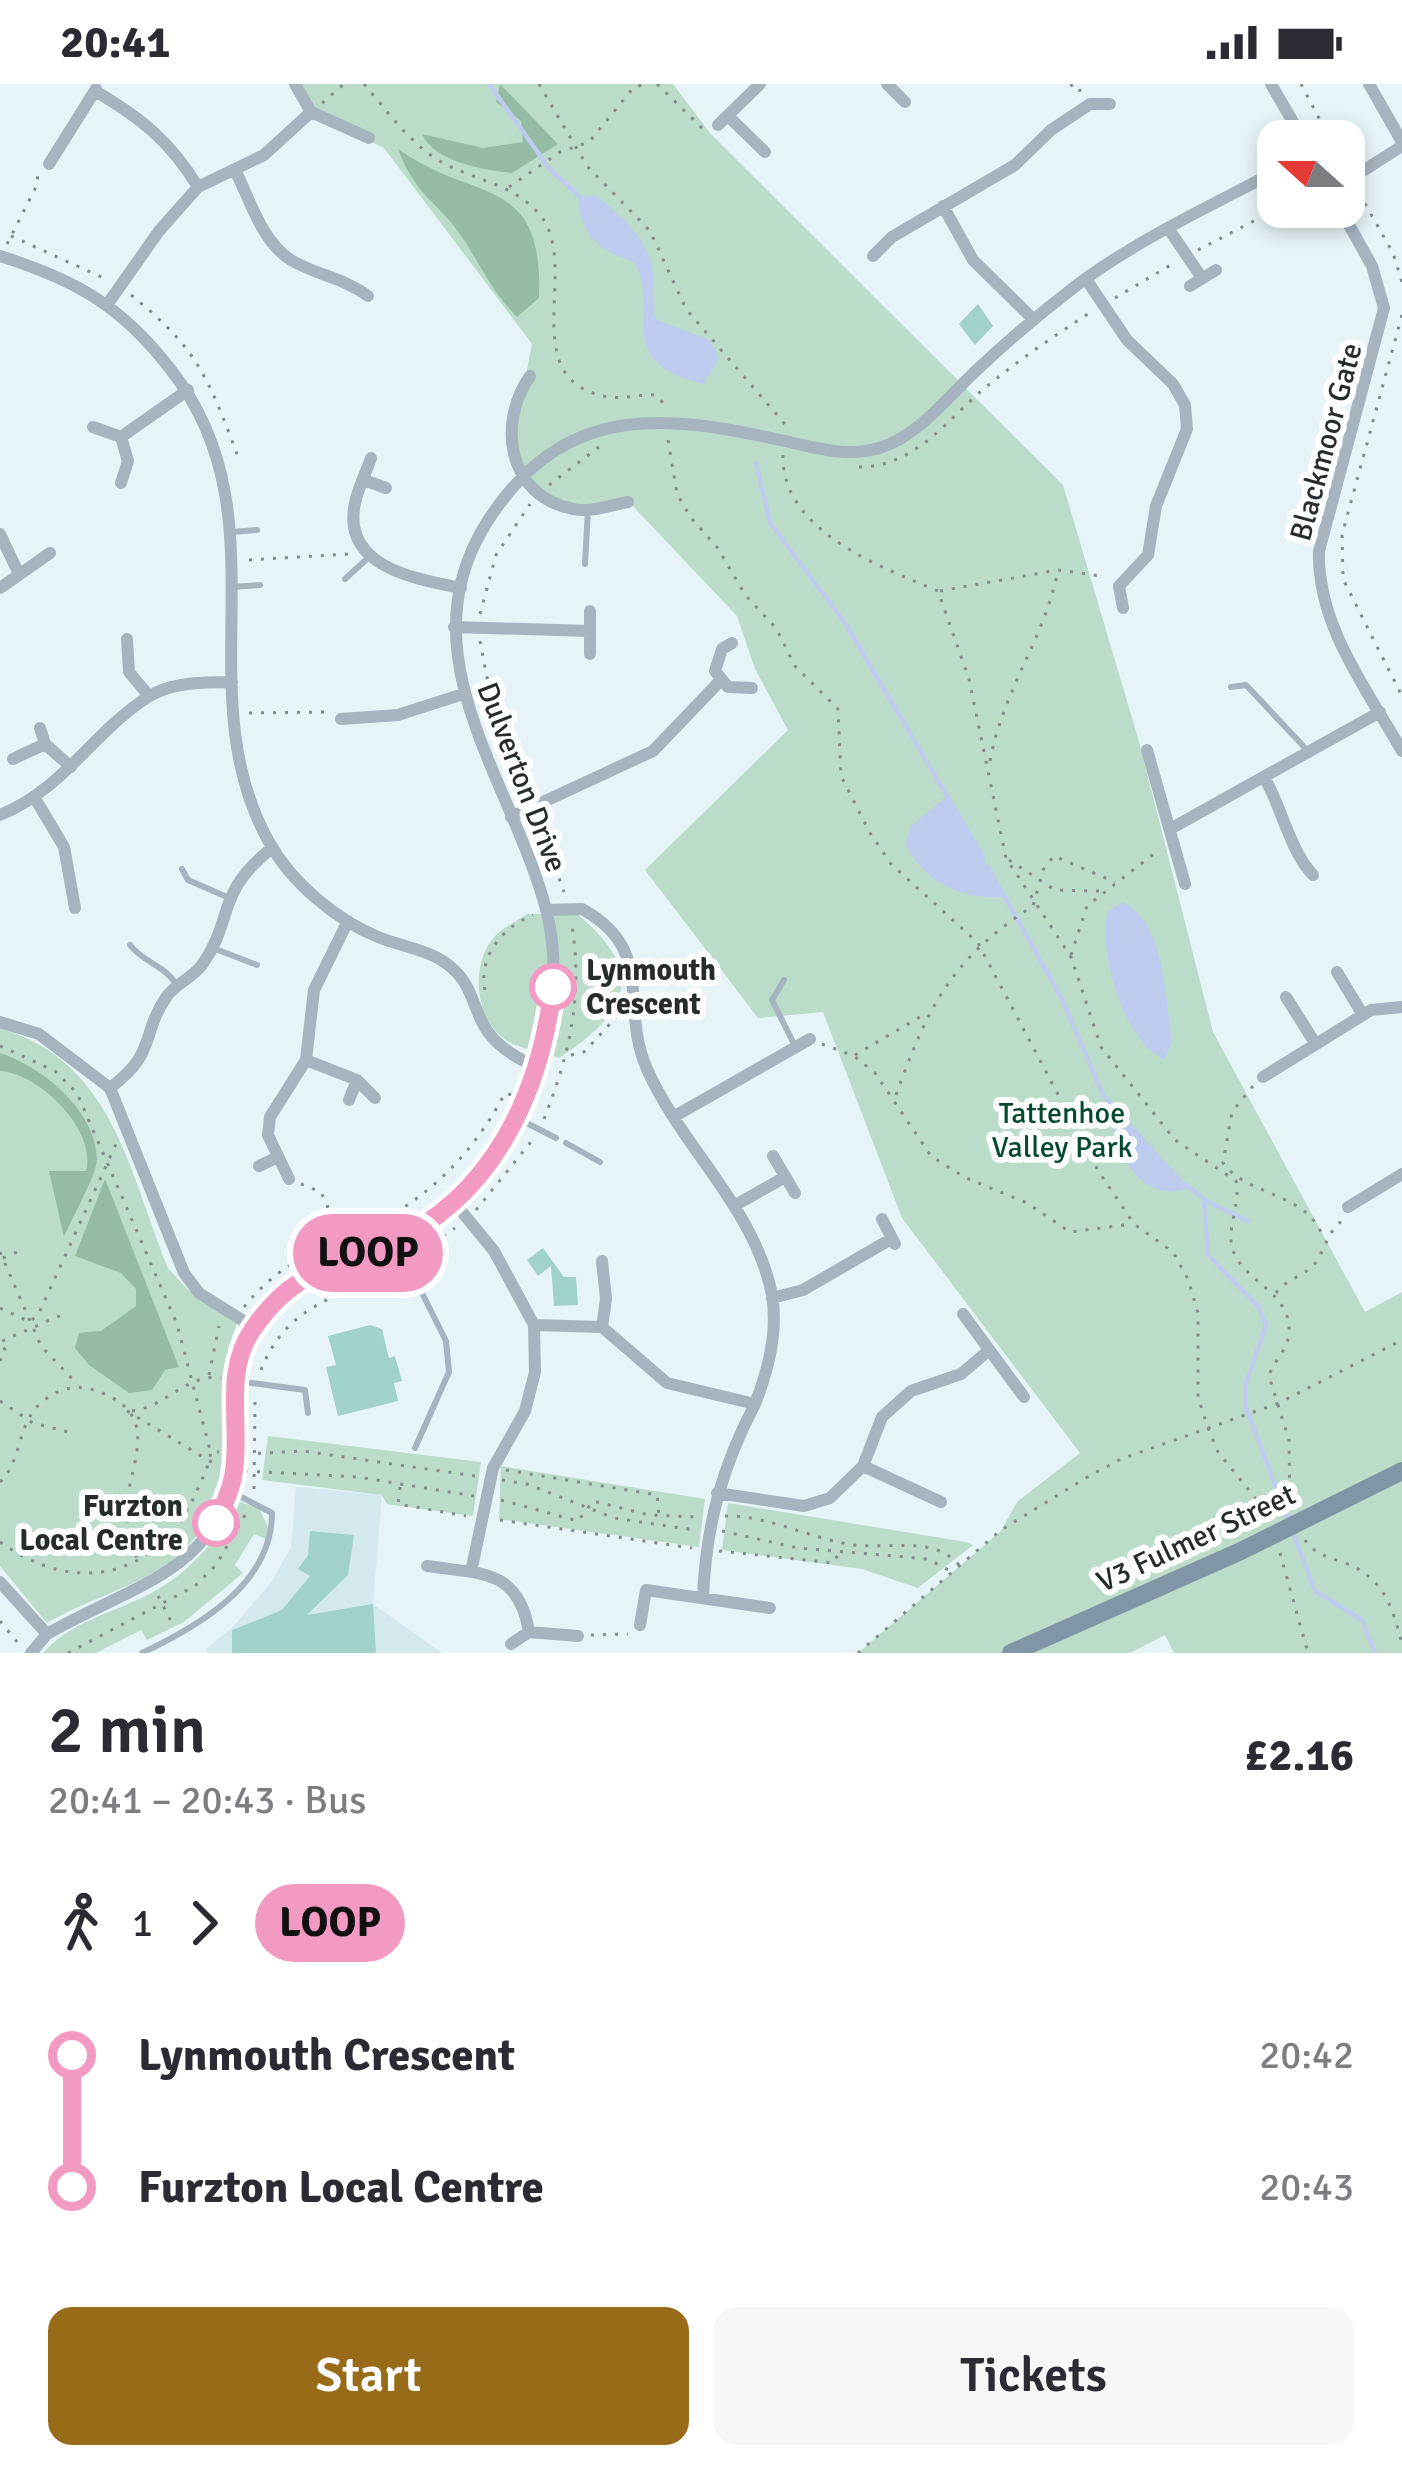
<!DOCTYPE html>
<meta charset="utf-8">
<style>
:root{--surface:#fff;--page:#f7f7f7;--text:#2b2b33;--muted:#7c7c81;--accent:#986b19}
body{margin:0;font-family:Signika,sans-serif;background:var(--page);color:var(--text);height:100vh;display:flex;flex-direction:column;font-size:45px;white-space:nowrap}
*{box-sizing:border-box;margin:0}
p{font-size:39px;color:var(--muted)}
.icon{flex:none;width:66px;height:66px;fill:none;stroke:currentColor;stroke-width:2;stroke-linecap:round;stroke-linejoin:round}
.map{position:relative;height:1569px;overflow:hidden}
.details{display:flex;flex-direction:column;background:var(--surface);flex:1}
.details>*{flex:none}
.badge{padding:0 24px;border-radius:39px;font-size:42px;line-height:78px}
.needle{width:78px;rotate:291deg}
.controls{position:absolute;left:1257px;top:36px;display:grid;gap:24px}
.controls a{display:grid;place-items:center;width:108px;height:108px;border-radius:24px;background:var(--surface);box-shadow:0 6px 18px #0003;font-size:60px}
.map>.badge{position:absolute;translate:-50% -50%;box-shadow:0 0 0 6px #fff}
.legs{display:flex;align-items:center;gap:18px;height:132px;padding:0 48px;font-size:39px}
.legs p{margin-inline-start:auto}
.headline{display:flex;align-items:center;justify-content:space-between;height:204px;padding:0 48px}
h1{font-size:66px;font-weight:600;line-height:90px}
.cta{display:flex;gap:24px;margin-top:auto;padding:24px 48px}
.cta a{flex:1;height:138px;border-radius:24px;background:var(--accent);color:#fff;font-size:48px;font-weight:600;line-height:138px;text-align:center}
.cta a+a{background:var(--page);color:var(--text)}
ul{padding:0 48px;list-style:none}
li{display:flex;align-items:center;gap:42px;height:132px;font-size:45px}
li i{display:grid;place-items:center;width:18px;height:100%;margin:0 15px;background:currentColor}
li i::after{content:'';width:30px;height:30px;margin:-15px;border:9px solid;border-radius:50%;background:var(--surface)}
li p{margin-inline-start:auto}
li:first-child i{background:linear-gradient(#0000 50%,currentColor 0)}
li:last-child i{background:linear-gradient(currentColor 50%,#0000 0)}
.status{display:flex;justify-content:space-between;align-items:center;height:84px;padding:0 60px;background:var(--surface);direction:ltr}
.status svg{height:33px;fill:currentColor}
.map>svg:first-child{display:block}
.built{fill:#d3e9ee}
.green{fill:#bbdcc8}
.forest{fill:#95bba4}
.water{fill:#bdcbee}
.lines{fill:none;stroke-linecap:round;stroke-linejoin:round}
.stream{stroke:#bdcbee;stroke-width:4.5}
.building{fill:#a0d1ca}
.path{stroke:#838b8d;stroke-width:3;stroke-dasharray:3 9;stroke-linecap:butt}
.lane{stroke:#a5b4bf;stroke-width:6}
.street{stroke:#a5b4bf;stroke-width:12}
.secondary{stroke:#8096a7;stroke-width:18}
.line-1-casing{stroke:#fff;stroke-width:27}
.line-1{stroke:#f29ac2;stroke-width:18}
.stop-1-dot{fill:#fff;stroke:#f29ac2;stroke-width:6}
.labels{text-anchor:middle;stroke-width:12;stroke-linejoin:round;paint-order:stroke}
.street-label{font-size:30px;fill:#262b2c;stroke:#fefefe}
.stop-label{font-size:30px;font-weight:bold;fill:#262b2c;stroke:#fefefe;text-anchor:start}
.park-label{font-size:30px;fill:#044a2d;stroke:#fefefe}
</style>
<div class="status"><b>20:41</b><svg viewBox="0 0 49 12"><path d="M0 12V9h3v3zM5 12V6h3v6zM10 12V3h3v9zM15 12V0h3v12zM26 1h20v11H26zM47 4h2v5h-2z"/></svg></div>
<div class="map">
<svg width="1402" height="1569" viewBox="0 0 1402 1569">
<rect width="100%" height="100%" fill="#e7f4f7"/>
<path class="built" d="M296 1403 382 1411 373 1520 442 1569H208L206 1565 233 1543 272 1497 291 1463Z"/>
<path class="green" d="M295 0H673L710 49 1063 401 1138 654 1213 948 1365 1228 1402 1208V1569H1174L1165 1551 1130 1569H858L1001 1447 1017 1418 1080 1369 902 1134 823 928 758 934 645 786 788 646 755 585 737 532 629 418 588 426 539 410 512 362 532 260 384 64 311 28Z
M527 830H577C648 889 629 928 559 974 544 969 527 966 513 960 475 943 468 881 495 852 503 843 517 837 527 830Z
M0 944C113 978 128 1085 168 1184L187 1205 237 1240C219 1279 225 1316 229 1358 231 1382 226 1398 216 1420 179 1498 115 1500 47 1539L0 1482Z
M268 1352 481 1378 473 1432 387 1420 382 1411 262 1396Z
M501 1382 705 1415 699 1463 499 1435Z
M236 1417 259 1424 268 1443 266 1455 254 1450 235 1481 243 1489 184 1538 147 1556 141 1546 96 1569H43C66 1544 92 1535 123 1522 177 1501 211 1469 236 1417Z
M728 1419 966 1458 973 1461 918 1504 862 1485 722 1466Z"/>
<path class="forest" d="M500 0 558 60 512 89C484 86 434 78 422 50L483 64 523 58 521 37 496 18Z
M398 65C474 120 544 88 539 214L517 233C493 209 482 184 464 156 441 120 415 112 398 65Z
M0 969C41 982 96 1026 97 1075 97 1091 71 1135 64 1153L49 1087H86C97 1046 39 989 0 987Z
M105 1095 179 1283 165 1286 152 1306 129 1309 89 1281 75 1264 79 1249 101 1247 136 1222V1205L121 1189 75 1172Z"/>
<path class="water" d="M579 112H597C620 131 643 150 651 179 657 199 648 218 657 236L710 256 719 275 703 300C608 275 663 229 634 178 600 168 578 150 579 112Z
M947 712 1005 813C963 816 924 799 905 760L911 742Z
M1123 818C1166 841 1165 914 1172 958L1164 975C1125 960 1097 867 1108 827Z
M1111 1020 1189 1103C1142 1125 1106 1058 1111 1020Z"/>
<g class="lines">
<path class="stream" d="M489 0 549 84 580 113
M756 379 770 439 845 539 983 773
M988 783 1062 915 1103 1011 1172 1089
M1186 1101 1204 1115 1208 1171 1258 1222 1266 1241 1246 1299 1245 1321 1288 1435
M1205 1116 1248 1137
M1292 1446 1315 1507 1362 1536 1375 1569"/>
</g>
<path class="building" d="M978 220 993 242 975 261 959 240Z
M543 1164 564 1193H576L578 1221 554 1222 551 1182 538 1192 527 1176Z
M370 1241 382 1245 389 1274 395 1272 402 1297 394 1299 398 1317 338 1332 326 1283 336 1281 328 1252Z
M310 1447 354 1451 348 1491 307 1531 373 1520 376 1569H232V1546L282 1526 310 1492 298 1485 308 1471Z"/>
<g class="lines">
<path class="path" d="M364 0C388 28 411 61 443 79 477 97 514 100 540 131 582 182 512 298 609 313 624 315 641 310 656 311L667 323
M539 0 587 82 650 147 686 225 789 345
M657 0 702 44
M1071 0 1074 7 1083 6
M1301 0 1331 57
M322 19 344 0
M509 103 560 68 589 58 634 3 646 0
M1359 109 1393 169 1402 198
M11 152 108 196
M7 160 38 99 37 87
M1198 166 1281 123
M131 211C197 264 208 293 237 370
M1115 214 1174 179
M1402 231 1342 451 1343 495 1402 612
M668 356 677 410 691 434 717 463 746 512 776 544 795 582 838 625 841 692 870 749 891 780 978 859 1099 1088 1134 1140 1173 1168 1188 1195 1198 1229V1313L1208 1344 1218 1368 1269 1431
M783 371C781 447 881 483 938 507L969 595 1006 774 1071 873 1101 963 1175 1056 1236 1097C1241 1120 1227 1142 1232 1163 1241 1198 1292 1207 1289 1249 1288 1266 1274 1276 1269 1292L1289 1356 1290 1426
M859 383C918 383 949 332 991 299 1023 273 1057 250 1091 228
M549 401 599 363
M249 476 348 470
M940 507 1058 486 1101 492
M480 530 496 471 530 420
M480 557 492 620 527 707
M249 629 329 628
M990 677C1004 603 1045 554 1058 486
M539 738 564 808
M1009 776 1055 806 1099 807
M1071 871 1087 822 1160 765
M485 906C478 872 503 843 533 831
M822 960 854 972 875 989 931 1072 964 1093 1027 1119 1070 1148 1132 1140
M0 962 55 987 77 1009 177 1240 210 1366
M571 971 584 968 621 928
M855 971 925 930
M1253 1002 1232 1028 1223 1079C1249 1114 1309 1107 1324 1156
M896 1011C928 922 952 874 1033 822L1043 786 1054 772 1115 798
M544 1035C570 969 583 912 572 841
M301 1100 321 1108 340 1151
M476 1126 534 1054
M0 1168 41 1262 78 1301
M414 1173 455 1144
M3 1174 22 1166
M1276 1209C1287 1194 1306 1192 1316 1178 1327 1161 1327 1148 1344 1135
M244 1223C287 1170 327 1165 384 1135 437 1107 478 1061 505 1009L515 1012
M0 1224 30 1238 39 1229 116 1060
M0 1277 5 1266 0 1258 66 1229
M261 1286C287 1220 338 1214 395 1184
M209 1291 219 1242
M0 1317 33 1339 72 1349
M127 1327 218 1382
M132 1327C166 1323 187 1289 221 1294
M246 1370 303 1367 475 1392
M506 1386 657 1411 659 1432
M245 1387 358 1393 474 1412
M502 1396 527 1400 614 1434 695 1446
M0 1398C23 1376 16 1340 42 1318 58 1305 74 1300 94 1306 152 1325 139 1360 129 1405 124 1429 130 1455 138 1478
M400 1403 398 1420 466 1432
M254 1405 255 1313
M501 1416 578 1437 593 1417 649 1431 698 1433
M725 1432C768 1431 811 1455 854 1461 892 1465 934 1452 959 1481
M500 1436 692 1464
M722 1447 798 1464 928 1475 952 1488
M1305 1456C1315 1471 1328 1473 1345 1479 1384 1494 1392 1522 1402 1560
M0 1458C75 1512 156 1495 195 1411 201 1397 209 1383 211 1367L219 1368
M719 1467 833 1479 839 1469
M1280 1469 1308 1569
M158 1512 173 1541
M0 1537 18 1559
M591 1551 628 1550
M68 1569 195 1502 216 1481 245 1431
M858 1569 1001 1446 1089 1392 1121 1375 1279 1319 1402 1256"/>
<path class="lane" d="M232 448 257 446
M585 480 588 426
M345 495 370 472
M232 503 260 501
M1231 603 1246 601 1307 666
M182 785 188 796 227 813
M130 861C144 879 164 881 176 900
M213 864 257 881
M784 896 772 916 794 960
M519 1035 556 1054
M566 1059 600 1078
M396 1157 446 1257 449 1288 415 1364
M236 1297 305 1306 308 1329
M142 1569C199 1542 272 1500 272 1429L230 1407"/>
<path class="street" d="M295 0 311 28 369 54
M887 0 905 18
M1271 0 1304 57
M1369 0 1402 58
M95 7C141 34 170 57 198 103
M728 32 765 68
M718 41 760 0
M49 80 96 5
M236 88C250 116 262 158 291 176 316 191 344 194 368 212
M1344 99 1402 62
M943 122 973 176 1033 235
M1339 123 1372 182 1384 224 1319 467C1317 541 1366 604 1402 667
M1168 144 1202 194
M0 172C76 196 122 222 171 286 287 433 184 607 269 758 291 798 336 836 378 853 403 863 433 866 453 885 473 902 474 929 488 948 501 966 521 976 540 985
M873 172 892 153 1015 81 1051 46 1090 20H1110
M1086 195 1127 256 1173 300 1185 321 1187 345 1156 422 1148 471 1119 502 1123 524
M1190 202 1216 186
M109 218 159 147 198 103 264 71 311 28
M530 292C497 339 507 412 573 425 591 429 611 421 628 418
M93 343 121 353 128 377 121 399
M121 353 188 306
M371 374C366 389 358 404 355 419 341 483 416 495 461 504
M364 396 386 404
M0 450 19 490
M0 504 50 469
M454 543 589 547
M127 555 129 588 149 612
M732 559 722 565 715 587 728 603 752 604
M590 570V527
M341 635 398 631 463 610
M40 644 45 660 71 683
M1147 666 1185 800
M13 675 45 660
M1265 695C1283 726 1289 765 1313 791
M36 716 64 763 75 824
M0 731C64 705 93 648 148 613 173 597 204 599 232 598
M511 733 653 667 721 596
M1172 744 1380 628
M1337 888 1363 931
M1286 913 1315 959
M0 938 39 950 110 1004 184 1189 199 1209 253 1243
M306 976 357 996 375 1014
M1263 993 1371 926 1402 923
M110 1004C158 968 140 951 167 912 176 900 193 893 202 881 235 834 214 810 272 764
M349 1016 357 996
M675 1032 810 955
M773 1072 795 1109
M259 1082 278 1073
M289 1095 268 1051 270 1033 306 976 314 906 348 837
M453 1117 494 1167 534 1241 602 1243 667 1299 755 1320C768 1287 778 1246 772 1211 755 1124 682 1064 647 985 619 922 657 866 582 825L546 826
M734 1122 785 1093
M1348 1123 1402 1090
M882 1135 895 1160
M772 1214 803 1206 891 1155
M963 1230 1024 1313
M602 1243 606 1215 602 1177
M863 1382 941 1418
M717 1409 804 1422 830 1414 863 1382 882 1333 911 1307 961 1290 988 1267
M427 1482C480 1490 519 1484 529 1548
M471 1488 493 1384 525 1327 535 1288 534 1241
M0 1498 47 1550
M703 1513C706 1441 722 1383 755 1320
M640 1541 646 1506 770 1524
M511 1560 529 1548 578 1552
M31 1569 47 1550C145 1494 236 1485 235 1348 234 1314 232 1277 251 1247 295 1181 333 1189 394 1158 461 1123 518 1057 540 985 555 936 559 875 546 825 509 688 395 561 498 422 574 318 670 332 780 356 814 363 848 375 882 363 920 351 951 309 980 283 1011 254 1043 227 1077 201 1138 155 1211 122 1278 86"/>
<path class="secondary" d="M1011 1569 1241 1467 1402 1387"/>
</g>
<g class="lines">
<defs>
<path id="line-1" d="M216 1439C223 1422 232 1405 234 1387 241 1339 223 1288 253 1245 294 1185 329 1187 389 1160 493 1113 540 1010 553 903"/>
</defs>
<use href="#line-1" class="line-1-casing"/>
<use href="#line-1" class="line-1"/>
</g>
<g class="stop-1-dot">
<circle cx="553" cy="903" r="21"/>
<circle cx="216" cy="1439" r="21"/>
</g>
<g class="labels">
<g class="street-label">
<text transform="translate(1326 358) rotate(-75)" y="10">Blackmoor Gate</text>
<text transform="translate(522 693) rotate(69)" y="10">Dulverton Drive</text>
<text transform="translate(1196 1454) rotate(-25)" y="10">V3 Fulmer Street</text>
</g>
<g class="stop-label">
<text x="586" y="896">Lynmouth<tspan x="586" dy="34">Crescent</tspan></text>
<text x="183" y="1432" text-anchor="end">Furzton<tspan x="183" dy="34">Local Centre</tspan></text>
</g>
<g class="park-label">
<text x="1062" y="1039">Tattenhoe<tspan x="1062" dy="34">Valley Park</tspan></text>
</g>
</g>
</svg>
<div class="controls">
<a><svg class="needle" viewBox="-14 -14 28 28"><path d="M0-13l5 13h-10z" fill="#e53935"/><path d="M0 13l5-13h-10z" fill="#7c7c81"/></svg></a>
</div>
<b class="badge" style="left:368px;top:1169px;background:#f29ac2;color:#111">LOOP</b>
</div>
<section class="details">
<div class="headline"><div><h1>2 min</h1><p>20:41 – 20:43 · Bus</p></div><b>£2.16</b></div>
<div class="legs"><svg class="icon" aria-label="walk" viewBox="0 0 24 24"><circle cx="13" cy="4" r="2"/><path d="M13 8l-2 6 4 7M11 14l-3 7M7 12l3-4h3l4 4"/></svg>1<svg class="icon" aria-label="forward" viewBox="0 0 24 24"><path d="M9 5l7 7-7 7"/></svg><b class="badge" style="background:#f29ac2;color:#111">LOOP</b></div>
<ul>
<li><i style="color:#f29ac2"></i><b>Lynmouth Crescent</b><p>20:42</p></li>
<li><i style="color:#f29ac2"></i><b>Furzton Local Centre</b><p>20:43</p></li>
</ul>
<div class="cta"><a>Start</a><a>Tickets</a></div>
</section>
